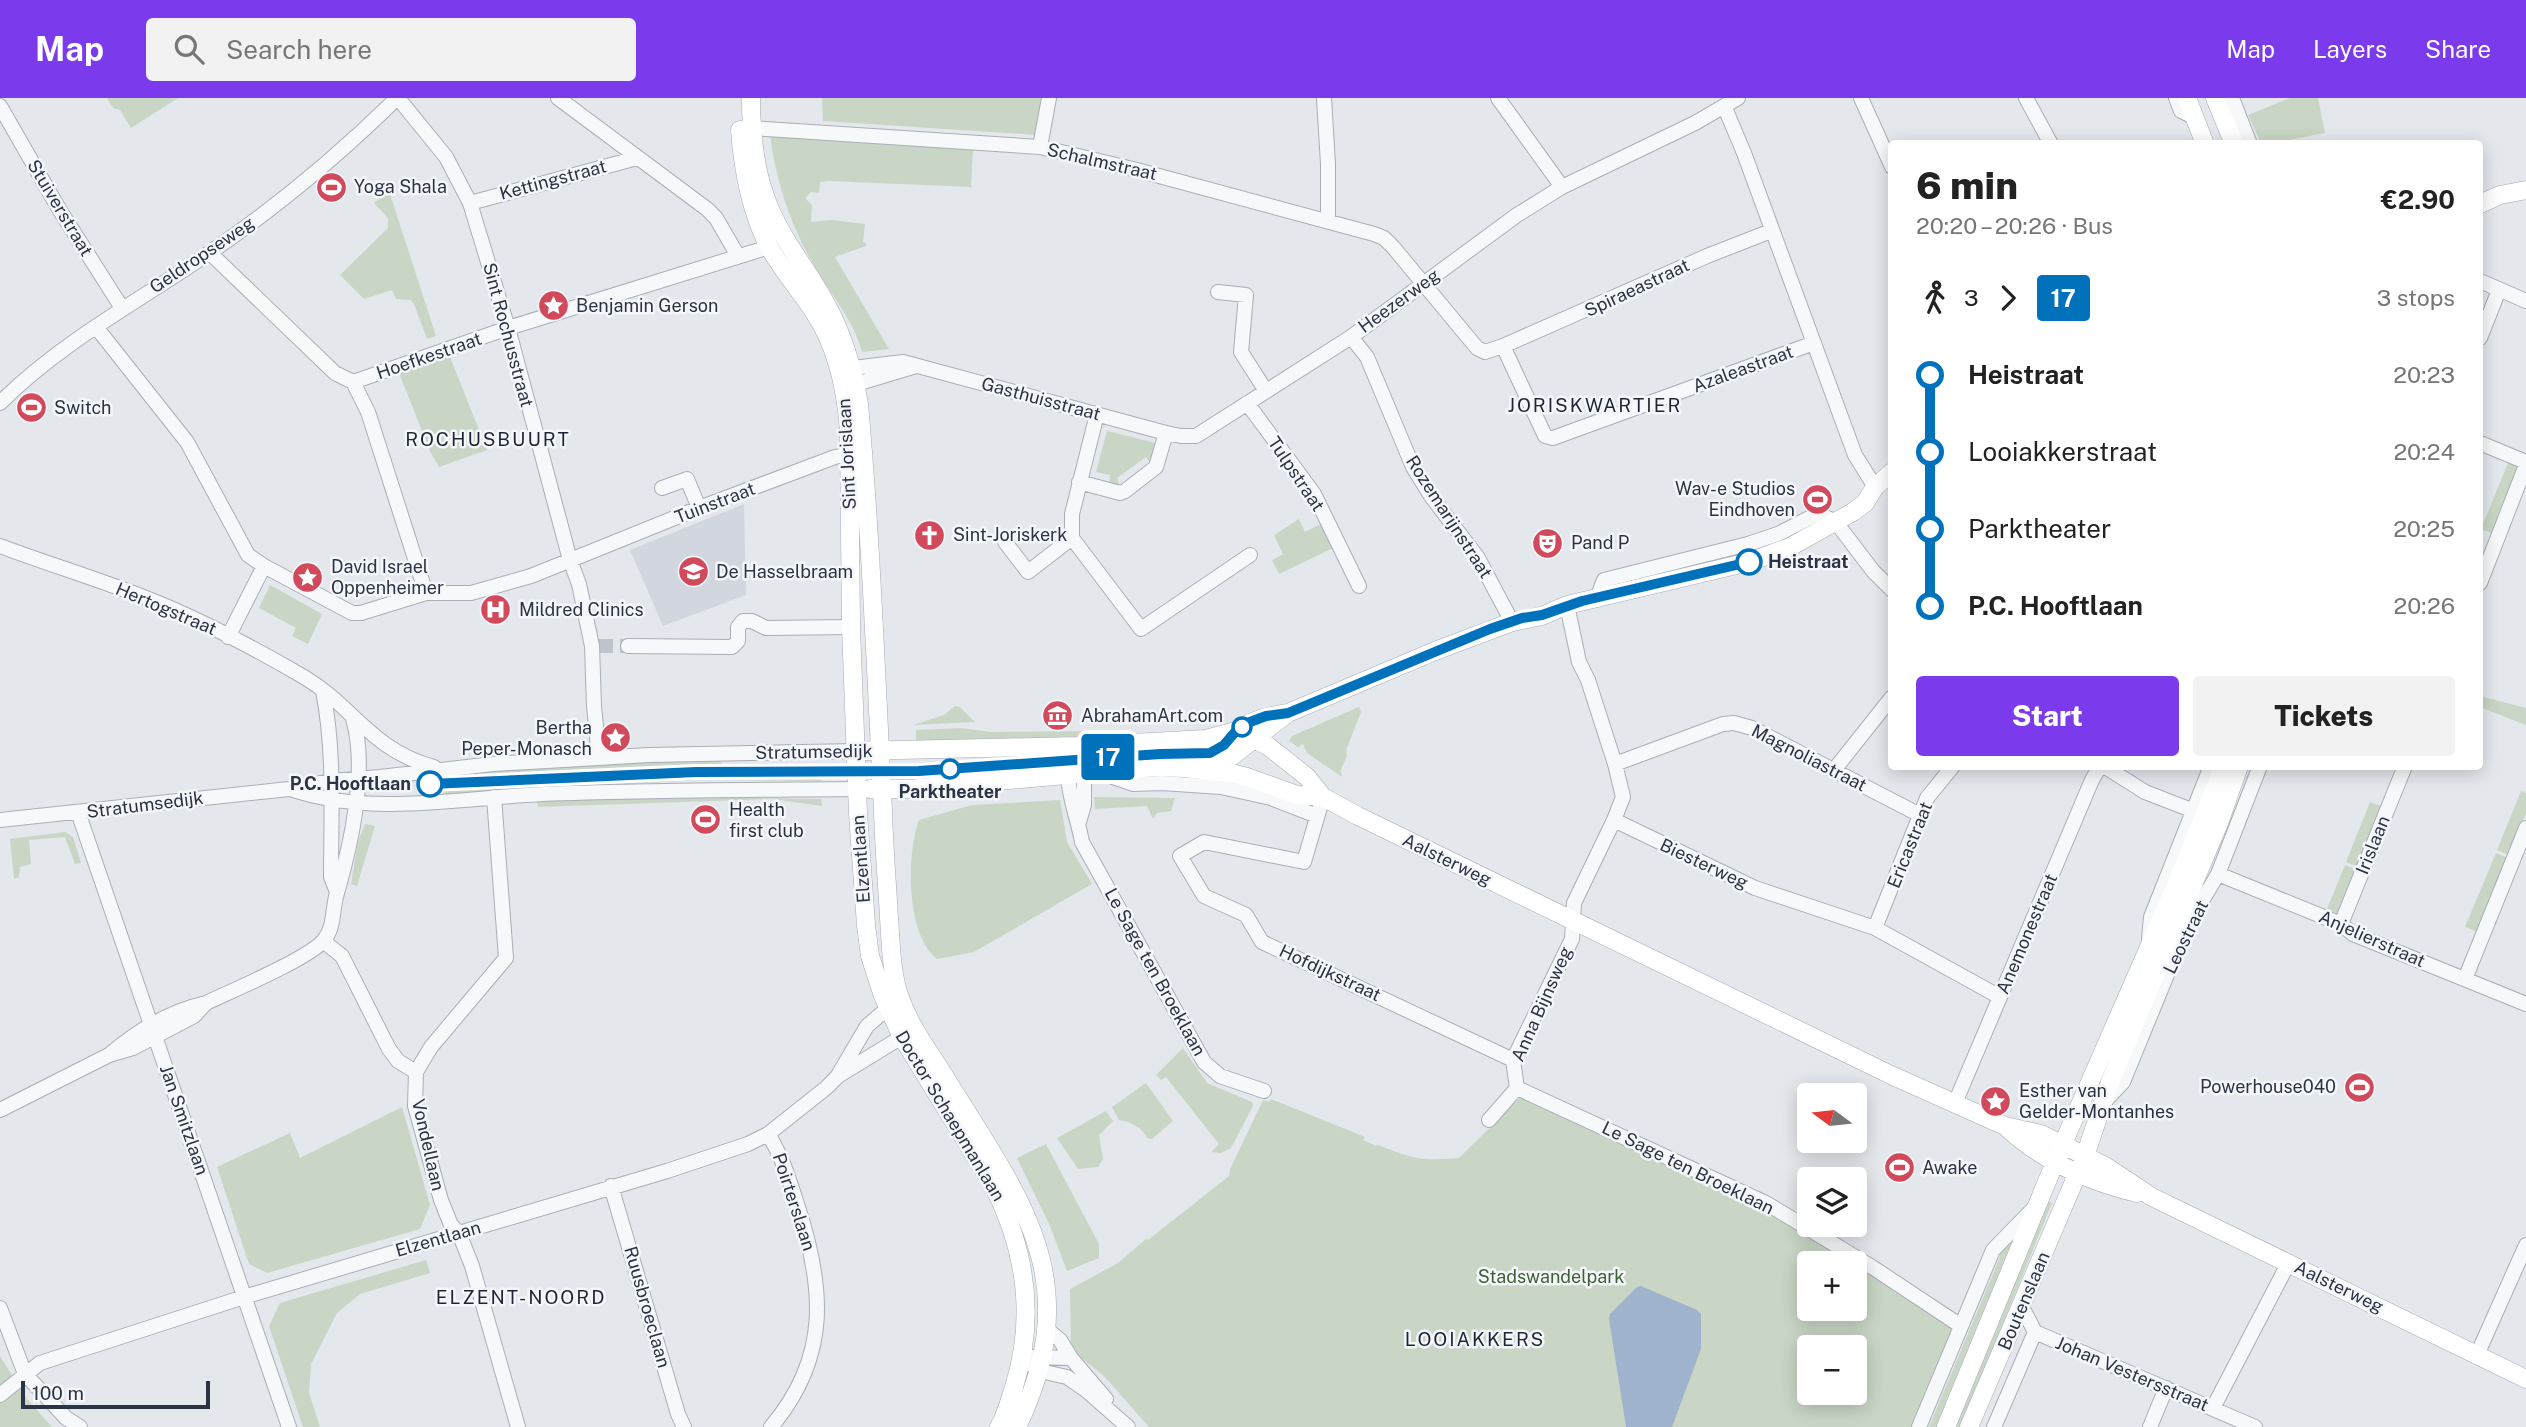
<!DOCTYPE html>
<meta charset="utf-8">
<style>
:root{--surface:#fff;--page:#f2f2f2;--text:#222;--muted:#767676;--accent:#7c3aed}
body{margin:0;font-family:"Public Sans",sans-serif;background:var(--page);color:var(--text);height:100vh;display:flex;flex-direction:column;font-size:26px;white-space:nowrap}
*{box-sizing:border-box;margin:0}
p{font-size:23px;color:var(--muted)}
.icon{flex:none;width:38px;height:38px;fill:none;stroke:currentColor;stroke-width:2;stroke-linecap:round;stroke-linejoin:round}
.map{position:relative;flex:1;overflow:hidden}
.side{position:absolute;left:1888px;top:42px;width:595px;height:630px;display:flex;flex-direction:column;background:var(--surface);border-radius:7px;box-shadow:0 4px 18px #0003}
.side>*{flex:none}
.badge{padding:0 14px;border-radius:5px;font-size:24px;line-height:46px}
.needle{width:46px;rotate:285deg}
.tools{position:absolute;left:1797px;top:985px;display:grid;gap:14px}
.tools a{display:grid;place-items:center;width:70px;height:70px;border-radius:7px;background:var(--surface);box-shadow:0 4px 18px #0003;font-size:35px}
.scale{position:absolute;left:21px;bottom:18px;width:189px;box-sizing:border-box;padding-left:7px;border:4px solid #2b3445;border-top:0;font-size:19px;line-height:24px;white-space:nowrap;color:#2b3445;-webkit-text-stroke:5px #f4f6f9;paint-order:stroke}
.map>.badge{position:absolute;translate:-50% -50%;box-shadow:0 0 0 4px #fff}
.legs{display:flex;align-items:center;gap:10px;height:77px;padding:0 28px;font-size:23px}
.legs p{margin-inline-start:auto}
.headline{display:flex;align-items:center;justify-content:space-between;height:119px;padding:0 28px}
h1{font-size:38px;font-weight:800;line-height:52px}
.button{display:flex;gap:14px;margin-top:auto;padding:14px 28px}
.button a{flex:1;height:80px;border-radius:7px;background:var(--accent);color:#fff;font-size:28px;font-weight:800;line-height:80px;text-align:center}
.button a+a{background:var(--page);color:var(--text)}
ul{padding:0 28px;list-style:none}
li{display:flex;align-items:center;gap:24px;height:77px;font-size:26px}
li i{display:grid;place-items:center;width:10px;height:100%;margin:0 9px;background:currentColor}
li i::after{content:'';width:18px;height:18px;margin:-9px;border:5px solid;border-radius:50%;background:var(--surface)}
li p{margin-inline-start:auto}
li:first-child i{background:linear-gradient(#0000 50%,currentColor 0)}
li:last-child i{background:linear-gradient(currentColor 50%,#0000 0)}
header{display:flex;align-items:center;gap:42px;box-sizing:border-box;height:98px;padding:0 35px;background:var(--accent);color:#fff}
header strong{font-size:33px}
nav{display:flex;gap:38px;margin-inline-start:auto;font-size:24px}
.search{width:490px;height:63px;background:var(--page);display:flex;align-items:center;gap:18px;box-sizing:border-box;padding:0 24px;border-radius:7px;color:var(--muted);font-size:26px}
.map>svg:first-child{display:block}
.built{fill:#d2d6de}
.green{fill:#c9d6c5;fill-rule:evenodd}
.water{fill:#9fb4cc}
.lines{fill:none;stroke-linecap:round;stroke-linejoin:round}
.minor-tunnel{stroke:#bfc3cb;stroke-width:14;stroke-dasharray:14 7;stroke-linecap:butt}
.minor-casing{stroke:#a9aeb7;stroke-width:16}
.major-casing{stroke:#a3abb8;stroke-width:19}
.minor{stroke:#f7f8fa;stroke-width:14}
.major{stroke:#fff;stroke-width:18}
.line-1-casing{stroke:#fff;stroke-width:16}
.line-1{stroke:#0072bc;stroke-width:10}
.stop-1-dot{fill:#fff;stroke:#0072bc;stroke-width:3.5}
.labels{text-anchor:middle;stroke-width:5;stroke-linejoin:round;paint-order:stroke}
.street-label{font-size:18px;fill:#2b3445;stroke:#f4f6f9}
.poi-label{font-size:18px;fill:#2b3445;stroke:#f4f6f9;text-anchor:start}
.stop-label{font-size:18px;font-weight:bold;fill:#2b3445;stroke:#f4f6f9;text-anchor:start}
.park-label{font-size:18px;fill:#3f6138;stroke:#f4f6f9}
.neighbourhood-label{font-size:19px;letter-spacing:2px;fill:#1d2536;stroke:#f4f6f9}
</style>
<header>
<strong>Map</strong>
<div class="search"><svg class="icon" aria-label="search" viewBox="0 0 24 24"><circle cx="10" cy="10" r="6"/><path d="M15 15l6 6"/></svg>Search here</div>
<nav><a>Map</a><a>Layers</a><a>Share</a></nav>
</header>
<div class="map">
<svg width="2526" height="1329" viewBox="0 0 2526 1329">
<rect width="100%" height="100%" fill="#e4e7ec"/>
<path class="built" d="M744 406 746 497 663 528 630 452Z"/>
<path class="green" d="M107 0H178L131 30 120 12 113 10Z
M822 0H1043L1038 37 823 23Z
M2290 0H2318L2325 35 2273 45H2261L2248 17Z
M770 37 973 51 971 89 829 83 820 84 819 95 811 94 805 100 812 107 811 124 832 122 865 126 863 144 866 145V148L835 159 889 251 862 254C855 225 833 199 818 174 792 132 776 85 770 37Z
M389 93 436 238 427 241 414 206 411 202 396 201 392 192 364 201 340 177 388 130V120L374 105Z
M450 259 487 352 439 369 430 353 399 275Z
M1107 333 1155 345 1158 350 1151 366 1146 359 1117 380 1120 388 1109 385 1110 377 1096 374Z
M2508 365 2517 369 2518 372 2494 436 2481 431Z
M1299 421 1305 434 1321 426 1333 450 1279 476 1272 462 1283 456 1274 437Z
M270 487 322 516 308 546 292 538 296 530 259 510Z
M2480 598 2526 610V627L2480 609Z
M955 608 960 609 975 624 913 627 944 617Z
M1359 609 1361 614 1346 652 1347 657 1341 672 1342 679 1307 655 1303 646 1298 649 1289 643 1292 638Z
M961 630 991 634 1087 633V640L916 644V632Z
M717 661 724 667 540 673 390 684 389 681 577 666Z
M700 679 821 680V683L699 682 445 697 444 692Z
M2521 693 2526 695V715L2509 757 2497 752Z
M659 699 821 701 822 708 773 701 538 709 537 703Z
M1094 699 1175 700 1171 713 1157 715 1153 721 1147 708 1095 711Z
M1060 702 1067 744 1092 786 974 854 937 861C906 837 906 757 919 722L972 707Z
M2370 704 2383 709 2358 769 2346 764Z
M365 726 375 728 357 788 351 786 358 744Z
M65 734 73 739 81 765 75 766 65 739 29 742 31 766 20 769 19 779 14 781 10 741Z
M2496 755 2508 760 2478 834 2465 829Z
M2345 767 2357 772 2339 814 2336 815 2327 811Z
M1183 950 1207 985 1252 1004 1253 1008 1231 1050 1221 1055 1211 1054 1219 1046 1166 979 1161 982 1156 977Z
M1146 985 1173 1023 1152 1041 1147 1040C1142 1029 1131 1024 1119 1022L1112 1009Z
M1523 997 1763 1112 1854 1165 1810 1166V1211H1855V1166L1959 1232 1916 1329H1149L1104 1278 1071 1252 1070 1191 1118 1165 1146 1141 1148 1142 1229 1078 1230 1071 1263 1002 1269 1004 1271 1001 1365 1039 1363 1042 1376 1048 1378 1047C1414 1061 1420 1063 1459 1060ZM1810 1250H1855V1295H1810Z
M402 1009 430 1107 420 1131 267 1175 249 1166 217 1069 290 1035 300 1060Z
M1106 1013 1113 1023 1099 1037 1103 1061 1098 1069 1078 1071 1057 1040Z
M1046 1046 1099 1146V1160L1067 1173 1050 1128 1017 1060Z
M2046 1103 2052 1105 1961 1329H1953Z
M2017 1133 1940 1329H1929L2000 1159V1153Z
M426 1162 430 1175 360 1196 337 1215 311 1266 309 1295 320 1329H303L269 1228 280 1205Z
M0 1258 27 1301 52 1329H0Z"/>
<path class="water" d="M1641 1188 1697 1212 1701 1216V1251L1672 1329H1626L1609 1221 1610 1216 1637 1189Z"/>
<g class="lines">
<path class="minor-tunnel" d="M599 548H628"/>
<defs>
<path id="minor" d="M398 0 446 59 470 105 508 230 570 462 579 486 592 548 594 608 599 660
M558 0 707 111 716 120 738 158
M1324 0 1328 66V122
M1498 0 1562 89
M1861 0 1892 69
M2026 0 2051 46
M2176 0 2181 13 2196 20
M2232 0 2250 46
M0 8 59 111 122 210
M1725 10 1744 55 1855 357 1875 389
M751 30 1040 49 1137 72 1374 136 1384 140 1393 149 1477 250 1485 254 1503 248 1545 338 1553 340 1814 245
M1040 49 1049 0
M470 105 637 60
M210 155 335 275 353 284 508 230 769 149
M2480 183 2526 203
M1218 194 1246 197 1241 254 1266 293
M96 229 187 344 248 457 264 468 352 515H361L426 495H471L531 478 699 410 835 359 859 354
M1351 239 1367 259 1413 369 1431 398 1478 460 1512 524
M2480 240 2499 192
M1503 248 1707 158 1771 133
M916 268 856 286 842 280 853 270 903 264 1166 335 1181 338H1196L1351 239 1517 117 1562 89 1695 25 1738 0
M353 284 368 314 426 495
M0 305C62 243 141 202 212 153 278 108 340 56 397 0
M1247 305 1314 396 1359 488
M1097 316 1072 416V440L1141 531 1250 457
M2480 345 2526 364
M1079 384 1120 395 1125 393 1156 369 1166 335
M662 390 687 381 699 410
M1005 444 1028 474 1072 440
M0 448C48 466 98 481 146 500 200 521 254 550 304 579 354 609 371 652 434 669
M2480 485 2526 367
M1597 500 1604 482 1748 446 1778 436 1817 416 1835 423 1873 473 1892 492
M228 539 264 468
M628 548 732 549 738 543V529L743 523H752L766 530 851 529
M323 593C335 654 331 717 331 779L337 794
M1615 666 1723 626 1734 625 1752 630 1920 717
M2104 668 2145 694 2194 713
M1834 672 1892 599
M1101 675 1133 686 1162 685 1221 689 1271 700 1317 718
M1068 677C1069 701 1078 721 1082 744L1204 964 1220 978 1264 993
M290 691C372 719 459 700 543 696 648 692 752 692 857 691
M494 699 506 860 431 949 416 974 415 1008 441 1102 451 1127 459 1135 472 1168 518 1329
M1323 699 1304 764 1204 744 1180 758 1204 798 1246 817 1262 844 1513 962
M78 714 289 1329
M0 722 289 691 331 683 380 679 493 666 649 657 856 653
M1614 722 1755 790 1875 830 2000 899
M1079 724 1084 707V676
M2218 776 2341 826 2353 836 2526 906
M2341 826 2405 668
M1875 830 1927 700 1953 668
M2149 840 2151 819 2211 668
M323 843 342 858 389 951 398 963 416 974
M2465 881 2526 730
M109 957C137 933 170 913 206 905 231 893 310 860 324 842 335 829 332 810 337 795 351 747 368 671 353 621
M838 978 910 934
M1517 990 1513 962 1572 841 1574 805 1614 722 1623 699 1615 666 1588 582 1579 564 1567 507
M1517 990 1766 1105 1872 1169 1961 1228
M2106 1002 2123 984 2187 828 2218 776 2260 668
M1955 1005 2092 682 2100 668
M0 1012 109 957 133 950 194 918 205 906
M1489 1022 1517 990
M768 1036C782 1058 789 1081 797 1106 824 1188 831 1258 771 1329
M611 1088 678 1316 684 1329
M2022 1209 2035 1234 2255 1329
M0 1210 25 1276 66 1320 80 1329
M1047 1231 1060 1242 1071 1260 1106 1301
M2477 1257 2526 1147
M1031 1259 1071 1260
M1023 1260 1040 1273 1067 1279 1087 1293 1128 1329
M0 1297 40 1265 244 1199 667 1073 748 1046 768 1036 826 990 837 979 867 928 894 905
M2213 1310 2289 1164
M1919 1329 1993 1152 2034 1110
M1994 1329 2035 1234
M2150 1329 2166 1290"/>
<path id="major" d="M751 0C751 34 754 69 766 101 780 140 806 169 825 204 843 236 853 270 859 306 871 441 876 577 883 713 884 749 887 784 889 820 891 846 891 875 900 900 910 928 929 954 945 979 1021 1102 1088 1181 1017 1329
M2187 0 2205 46
M2215 0 2234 46
M740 32C743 72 750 111 768 147 781 171 799 191 814 214 837 248 846 292 849 332L851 529 858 715 866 827 870 858 883 898 902 939 993 1087C1026 1152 1036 1219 1014 1289 1010 1302 1006 1317 999 1329
M2480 106 2500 97 2526 92
M1236 633C1253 622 1268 618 1288 615L1435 553 1512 524 1542 518 1567 507 1597 500 1749 464 1790 449 1853 414 1865 405 1875 389 1892 374
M856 653 1077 648 1206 641 1236 633 1268 648 1307 679 1323 699 1358 718 1891 977 2005 1028 2041 1036 2105 1068 2152 1099 2526 1281
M1196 668 1232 658 1288 615
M870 691H909L1155 669 1185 670 1235 676 1247 679 1297 697 1323 699
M2005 1028C2042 1063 2087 1083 2137 1095
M1946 1329 2055 1064 2177 785 2224 668
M1969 1329 2085 1058 2110 984 2219 725 2239 668"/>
</defs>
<use href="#minor" class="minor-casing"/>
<use href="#major" class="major-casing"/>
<use href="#minor" class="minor"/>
<use href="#major" class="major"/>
</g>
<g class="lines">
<defs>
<path id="line-1" d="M430 686 696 674 919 673 1160 656 1210 655 1224 647 1236 633 1250 624 1266 618 1288 615 1490 531 1522 520 1542 517 1582 503 1749 464"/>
</defs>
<use href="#line-1" class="line-1-casing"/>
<use href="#line-1" class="line-1"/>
</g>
<defs>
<symbol id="stadium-disc" viewBox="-11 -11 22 22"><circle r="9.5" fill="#d1495b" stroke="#f4f6f9"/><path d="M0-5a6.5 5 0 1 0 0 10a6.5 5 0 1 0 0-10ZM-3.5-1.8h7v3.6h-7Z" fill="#fff"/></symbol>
<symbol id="sight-disc" viewBox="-11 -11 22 22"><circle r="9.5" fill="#d1495b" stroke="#f4f6f9"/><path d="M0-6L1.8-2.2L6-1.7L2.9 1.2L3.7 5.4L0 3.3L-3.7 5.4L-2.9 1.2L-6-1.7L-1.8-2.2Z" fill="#fff"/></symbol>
<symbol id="church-disc" viewBox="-11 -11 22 22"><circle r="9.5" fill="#d1495b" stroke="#f4f6f9"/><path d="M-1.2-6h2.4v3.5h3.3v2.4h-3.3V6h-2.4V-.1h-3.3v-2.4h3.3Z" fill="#fff"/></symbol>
<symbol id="theatre-disc" viewBox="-11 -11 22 22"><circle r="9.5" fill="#d1495b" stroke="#f4f6f9"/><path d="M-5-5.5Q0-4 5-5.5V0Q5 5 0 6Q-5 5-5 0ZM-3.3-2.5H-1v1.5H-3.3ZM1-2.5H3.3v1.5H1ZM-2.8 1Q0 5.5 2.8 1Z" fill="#fff"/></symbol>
<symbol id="school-disc" viewBox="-11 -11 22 22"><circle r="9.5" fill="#d1495b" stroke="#f4f6f9"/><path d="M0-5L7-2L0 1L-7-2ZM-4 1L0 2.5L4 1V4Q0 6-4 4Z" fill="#fff"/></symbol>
<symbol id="hospital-disc" viewBox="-11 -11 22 22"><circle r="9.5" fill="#d1495b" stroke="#f4f6f9"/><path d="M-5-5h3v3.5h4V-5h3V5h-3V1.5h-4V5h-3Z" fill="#fff"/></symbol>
<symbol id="museum-disc" viewBox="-11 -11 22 22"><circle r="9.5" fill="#d1495b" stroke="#f4f6f9"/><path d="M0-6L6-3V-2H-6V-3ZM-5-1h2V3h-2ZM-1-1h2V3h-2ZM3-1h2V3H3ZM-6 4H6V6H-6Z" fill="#fff"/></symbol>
</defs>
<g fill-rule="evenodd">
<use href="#stadium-disc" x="314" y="72" width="35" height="35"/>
<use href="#sight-disc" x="536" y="190" width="35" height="35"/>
<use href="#stadium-disc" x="14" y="292" width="35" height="35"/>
<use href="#stadium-disc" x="1800" y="384" width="35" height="35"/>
<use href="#church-disc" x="912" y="420" width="35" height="35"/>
<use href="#theatre-disc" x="1530" y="428" width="35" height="35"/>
<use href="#school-disc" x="676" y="456" width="35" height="35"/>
<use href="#sight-disc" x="290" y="462" width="35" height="35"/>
<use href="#hospital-disc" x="478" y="494" width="35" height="35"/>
<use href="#museum-disc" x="1040" y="600" width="35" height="35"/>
<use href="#sight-disc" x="598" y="622" width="35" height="35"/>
<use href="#stadium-disc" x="688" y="704" width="35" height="35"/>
<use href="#stadium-disc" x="2342" y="972" width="35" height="35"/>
<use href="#sight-disc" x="1978" y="986" width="35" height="35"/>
<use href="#stadium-disc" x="1882" y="1052" width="35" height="35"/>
</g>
<g class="stop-1-dot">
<circle cx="1749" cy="464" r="12"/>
<circle cx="1242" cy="629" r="9"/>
<circle cx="950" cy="671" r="9"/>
<circle cx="430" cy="686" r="12"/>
</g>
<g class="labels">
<g class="street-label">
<text transform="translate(1102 64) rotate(13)" y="6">Schalmstraat</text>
<text transform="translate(553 82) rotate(-15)" y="6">Kettingstraat</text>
<text transform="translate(60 110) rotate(59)" y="6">Stuiverstraat</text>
<text transform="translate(202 157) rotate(-34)" y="6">Geldropseweg</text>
<text transform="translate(1637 190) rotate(-25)" y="6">Spiraeastraat</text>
<text transform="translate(1399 203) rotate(-36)" y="6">Heezerweg</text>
<text transform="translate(508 237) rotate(75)" y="6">Sint Rochusstraat</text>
<text transform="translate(429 258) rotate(-19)" y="6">Hoefkestraat</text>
<text transform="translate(1743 271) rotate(-20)" y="6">Azaleastraat</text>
<text transform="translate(1041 301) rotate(15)" y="6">Gasthuisstraat</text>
<text transform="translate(847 356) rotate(-93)" y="6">Sint Jorislaan</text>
<text transform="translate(1296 376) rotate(56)" y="6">Tulpstraat</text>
<text transform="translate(715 405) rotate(-21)" y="6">Tuinstraat</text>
<text transform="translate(1449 419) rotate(57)" y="6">Rozemarijnstraat</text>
<text transform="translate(166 511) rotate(23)" y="6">Hertogstraat</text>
<text transform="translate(814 654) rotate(-1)" y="6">Stratumsedijk</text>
<text transform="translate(1809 660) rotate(27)" y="6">Magnoliastraat</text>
<text transform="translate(145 707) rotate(-7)" y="6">Stratumsedijk</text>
<text transform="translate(1910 747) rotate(-68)" y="6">Ericastraat</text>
<text transform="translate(2373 747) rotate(-68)" y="6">Irislaan</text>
<text transform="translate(861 761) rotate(-94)" y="6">Elzentlaan</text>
<text transform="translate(1447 762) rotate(26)" y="6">Aalsterweg</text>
<text transform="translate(1704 766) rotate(25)" y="6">Biesterweg</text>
<text transform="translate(2027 836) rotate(-67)" y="6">Anemonestraat</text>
<text transform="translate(2186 839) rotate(-64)" y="6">Leostraat</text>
<text transform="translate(2372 841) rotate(24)" y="6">Anjelierstraat</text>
<text transform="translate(1155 874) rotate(61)" y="6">Le Sage ten Broeklaan</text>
<text transform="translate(1330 875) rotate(25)" y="6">Hofdijkstraat</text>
<text transform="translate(1542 906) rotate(-66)" y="6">Anna Bijnsweg</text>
<text transform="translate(950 1018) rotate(59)" y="6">Doctor Schaepmanlaan</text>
<text transform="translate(184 1022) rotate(71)" y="6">Jan Smitzlaan</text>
<text transform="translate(428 1047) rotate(77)" y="6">Vondellaan</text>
<text transform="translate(1688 1070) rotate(26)" y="6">Le Sage ten Broeklaan</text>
<text transform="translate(794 1104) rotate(72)" y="6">Poirterslaan</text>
<text transform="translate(438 1141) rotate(-16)" y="6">Elzentlaan</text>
<text transform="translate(2339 1189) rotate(26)" y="6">Aalsterweg</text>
<text transform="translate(2024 1203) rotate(-67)" y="6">Boutenslaan</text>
<text transform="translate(647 1209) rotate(74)" y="6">Ruusbroeclaan</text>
<text transform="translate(2132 1276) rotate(23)" y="6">Johan Vestersstraat</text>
</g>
<g class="poi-label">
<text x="354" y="95">Yoga Shala</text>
<text x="576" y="214">Benjamin Gerson</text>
<text x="54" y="316">Switch</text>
<text x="1795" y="397" text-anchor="end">Wav-e Studios<tspan x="1795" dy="21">Eindhoven</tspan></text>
<text x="953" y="443">Sint-Joriskerk</text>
<text x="1571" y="451">Pand P</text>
<text x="331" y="475">David Israel<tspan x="331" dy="21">Oppenheimer</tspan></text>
<text x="716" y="480">De Hasselbraam</text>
<text x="519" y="518">Mildred Clinics</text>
<text x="1081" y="624">AbrahamArt.com</text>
<text x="592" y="636" text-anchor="end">Bertha<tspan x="592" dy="21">Peper-Monasch</tspan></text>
<text x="729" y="718">Health<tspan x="729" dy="21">first club</tspan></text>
<text x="2336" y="995" text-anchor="end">Powerhouse040</text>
<text x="2019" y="999">Esther van<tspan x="2019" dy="21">Gelder-Montanhes</tspan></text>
<text x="1922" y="1076">Awake</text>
</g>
<g class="stop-label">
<text x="1768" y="470">Heistraat</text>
<text x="411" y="692" text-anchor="end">P.C. Hooftlaan</text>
<text x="950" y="700" text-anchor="middle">Parktheater</text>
</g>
<g class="park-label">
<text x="1551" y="1185">Stadswandelpark</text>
</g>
<g class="neighbourhood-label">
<text x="1595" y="314">JORISKWARTIER</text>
<text x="488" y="348">ROCHUSBUURT</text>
<text x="521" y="1206">ELZENT-NOORD</text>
<text x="1475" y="1248">LOOIAKKERS</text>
</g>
</g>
</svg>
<div class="tools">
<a><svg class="needle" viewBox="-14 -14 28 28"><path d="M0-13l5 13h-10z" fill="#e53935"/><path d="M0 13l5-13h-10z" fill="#767676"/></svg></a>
<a><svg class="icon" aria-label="layers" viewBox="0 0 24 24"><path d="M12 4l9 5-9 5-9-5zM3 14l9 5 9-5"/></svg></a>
<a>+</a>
<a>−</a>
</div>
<div class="scale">100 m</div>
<b class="badge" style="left:1108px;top:659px;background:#0072bc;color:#fff">17</b>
<section class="side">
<div class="headline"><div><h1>6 min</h1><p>20:20 – 20:26 · Bus</p></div><b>€2.90</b></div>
<div class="legs"><svg class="icon" aria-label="walk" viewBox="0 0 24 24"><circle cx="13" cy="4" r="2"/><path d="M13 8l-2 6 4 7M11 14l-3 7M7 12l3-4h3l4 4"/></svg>3<svg class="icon" aria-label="forward" viewBox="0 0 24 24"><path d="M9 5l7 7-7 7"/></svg><b class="badge" style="background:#0072bc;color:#fff">17</b><p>3 stops</p></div>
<ul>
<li><i style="color:#0072bc"></i><b>Heistraat</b><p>20:23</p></li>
<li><i style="color:#0072bc"></i><span>Looiakkerstraat</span><p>20:24</p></li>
<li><i style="color:#0072bc"></i><span>Parktheater</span><p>20:25</p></li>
<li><i style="color:#0072bc"></i><b>P.C. Hooftlaan</b><p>20:26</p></li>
</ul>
<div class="button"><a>Start</a><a>Tickets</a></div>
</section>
</div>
